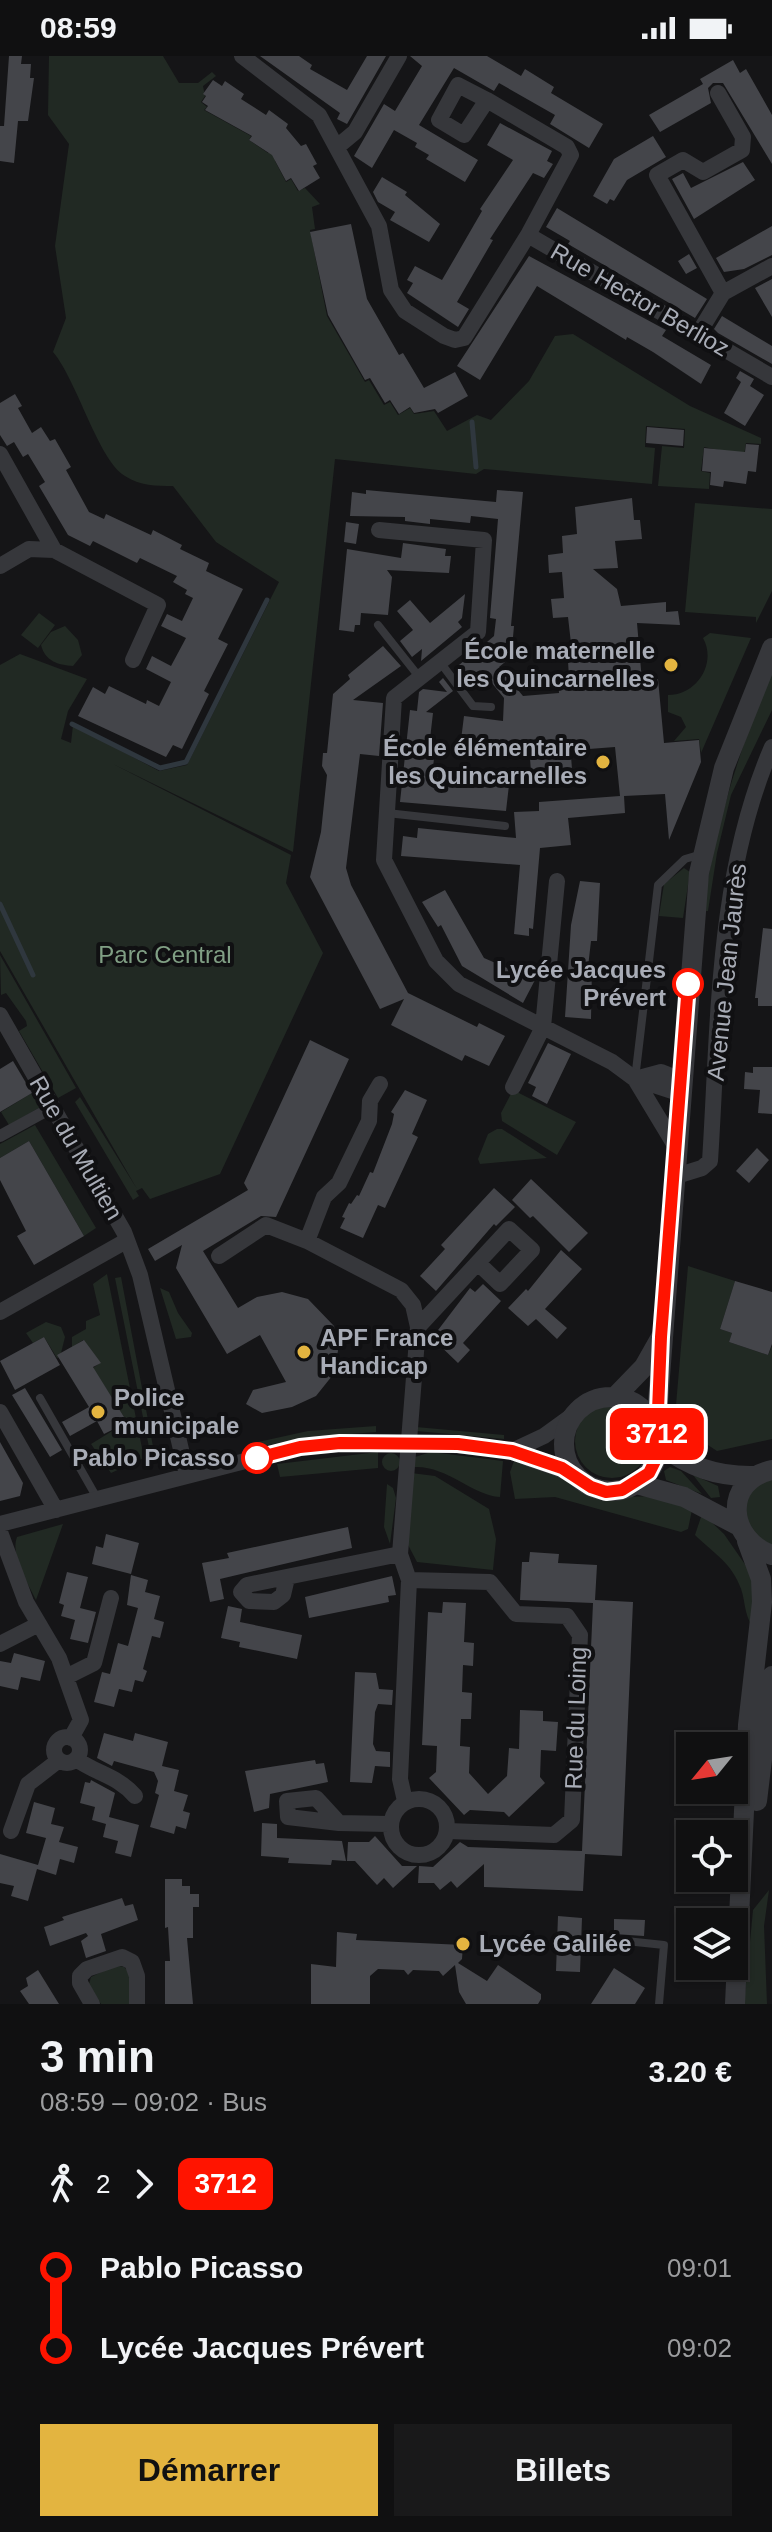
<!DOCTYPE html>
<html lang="fr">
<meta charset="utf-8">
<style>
:root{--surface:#101011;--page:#19191a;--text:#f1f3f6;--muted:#9c9d9f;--line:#303031;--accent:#e3b440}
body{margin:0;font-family:Helvetica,sans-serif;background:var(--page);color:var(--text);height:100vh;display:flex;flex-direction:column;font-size:30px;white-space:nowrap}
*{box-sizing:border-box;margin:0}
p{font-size:26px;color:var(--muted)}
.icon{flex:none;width:44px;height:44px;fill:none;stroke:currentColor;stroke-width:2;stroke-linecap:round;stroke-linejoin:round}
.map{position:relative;height:1948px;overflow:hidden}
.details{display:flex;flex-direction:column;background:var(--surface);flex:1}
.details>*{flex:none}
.badge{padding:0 16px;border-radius:12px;font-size:28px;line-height:52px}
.needle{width:52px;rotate:240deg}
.buttons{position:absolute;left:676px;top:1676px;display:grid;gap:16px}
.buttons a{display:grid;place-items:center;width:72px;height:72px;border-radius:0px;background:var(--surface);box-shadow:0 2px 6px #0004,0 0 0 2px var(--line);font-size:40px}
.map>.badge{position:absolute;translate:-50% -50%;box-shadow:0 0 0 4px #fff}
.legs{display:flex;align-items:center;gap:12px;height:88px;padding:0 40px;font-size:26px}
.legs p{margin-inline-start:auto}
.summary{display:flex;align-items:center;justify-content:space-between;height:136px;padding:0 40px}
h1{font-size:44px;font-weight:700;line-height:60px}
.primary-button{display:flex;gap:16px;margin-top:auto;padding:16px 40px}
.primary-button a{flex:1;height:92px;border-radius:0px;background:var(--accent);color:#111;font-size:32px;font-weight:700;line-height:92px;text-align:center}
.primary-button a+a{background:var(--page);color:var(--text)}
ul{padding:0 40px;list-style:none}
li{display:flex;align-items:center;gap:28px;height:80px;font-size:30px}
li i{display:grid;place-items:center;width:12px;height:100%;margin:0 10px;background:currentColor}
li i::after{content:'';width:20px;height:20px;margin:-10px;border:6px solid;border-radius:50%;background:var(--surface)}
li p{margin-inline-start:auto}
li:first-child i{background:linear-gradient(#0000 50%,currentColor 0)}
li:last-child i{background:linear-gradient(currentColor 50%,#0000 0)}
.status{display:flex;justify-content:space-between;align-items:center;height:56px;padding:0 40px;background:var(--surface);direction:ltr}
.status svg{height:22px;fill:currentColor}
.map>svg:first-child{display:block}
.green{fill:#212923}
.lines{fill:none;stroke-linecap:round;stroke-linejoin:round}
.stream{stroke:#2f373e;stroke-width:5}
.building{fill:#44454a}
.service{stroke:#36373b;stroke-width:8}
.pedestrian{stroke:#36373b;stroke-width:12}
.minor{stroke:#36373b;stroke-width:16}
.tertiary{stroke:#36373b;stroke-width:20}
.line-1-casing{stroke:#fff;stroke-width:18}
.line-1{stroke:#ff1400;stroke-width:12}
.poi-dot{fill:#e3b440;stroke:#101012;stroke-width:3}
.stop-1-dot{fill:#fff;stroke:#ff1400;stroke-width:4}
.labels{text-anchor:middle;stroke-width:8;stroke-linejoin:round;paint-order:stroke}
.street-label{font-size:24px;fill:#a8acb6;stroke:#101012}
.poi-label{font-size:24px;font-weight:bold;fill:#a8acb6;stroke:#101012;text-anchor:start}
.park-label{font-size:24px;fill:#809f84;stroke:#101012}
.stop-label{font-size:24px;font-weight:bold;fill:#a8acb6;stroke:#101012;text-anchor:end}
</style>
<div class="status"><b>08:59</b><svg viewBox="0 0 49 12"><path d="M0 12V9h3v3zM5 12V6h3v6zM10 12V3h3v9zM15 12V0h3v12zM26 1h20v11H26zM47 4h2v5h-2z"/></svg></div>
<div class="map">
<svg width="772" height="1948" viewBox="0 0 772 1948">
<rect width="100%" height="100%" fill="#151517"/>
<path class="green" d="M49 0H163L179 27H198L212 16 216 20 203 30 205 40 201 46 207 51 204 54 251 80 249 84 268 97 271 94 279 102 275 105 286 126 291 123 298 135 305 132 320 148 312 151 315 173 310 174 327 260 365 326 369 324 384 349 390 346 398 359 410 352 414 358 434 355 447 375 477 359 491 364 529 325 555 280 573 278 690 350 761 382V388L746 387 744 399 704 391 701 415 710 417 709 433 658 430 662 390 684 392 685 373 646 370 645 391 655 392 652 428 484 413 476 418 335 403 293 796 113 708 291 799 286 827 323 897 220 1118 150 1143 142 1132 136 1135 139 1140 133 1144 75 1046 80 1041 137 1133 0 895V609L20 598 87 623 68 655 61 683 71 687 73 669 159 715 187 709 279 526 216 486 173 430C156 430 140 430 125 420 98 404 77 324 53 296L66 262 55 190 69 88 48 59Z
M695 447 772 453V535L756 567V561L685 556Z
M39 557 55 569 38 592 21 579Z
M65 570 78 584 82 599 73 610C58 609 45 605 41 589L51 576Z
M710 577 751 582 701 697 699 683 674 685 686 671 681 661 668 656V639C697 639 717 607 703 582Z
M772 615V654L731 739 717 797 708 855H703C715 770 739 694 772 615Z
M684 812 690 816 683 862 659 860 664 828Z
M0 899 76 1032 58 1042 19 975 27 970 26 965 6 937 1 939Z
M513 1034 576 1066 557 1099 502 1065 501 1057Z
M35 1035 44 1049 9 1069 1 1056Z
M35 1069 96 1172 84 1180 29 1085 0 1102V1088Z
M497 1073H502L547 1102 480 1108 478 1103 488 1078Z
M688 1210 735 1225 720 1273 732 1277 729 1286 768 1299 772 1290V1383L717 1395 682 1372 676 1349Z
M107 1218 144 1402 111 1417 91 1388 122 1369 119 1364 124 1361 93 1312 100 1307 83 1284 74 1290 72 1301V1281L86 1273V1265L100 1259 93 1228Z
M121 1221 155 1401H151L115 1222Z
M160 1232 169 1236 178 1257 192 1277 191 1281 176 1283Z
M46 1266 61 1271 65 1281 60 1301 57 1302 44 1281 33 1287 26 1277Z
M575 1385a37 37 0 1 1 74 0a37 37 0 1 1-74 0Z
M376 1370V1376L302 1382 259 1391 258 1386 308 1375Z
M416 1371 504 1379V1383L416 1375Z
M378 1396V1412L280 1421 277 1408Z
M431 1396 503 1405 500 1441C471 1439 447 1409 413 1411L415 1401Z
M382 1406a9 9 0 1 1 18 0a9 9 0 1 1-18 0Z
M514 1405 545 1411 595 1442 655 1440 692 1454 688 1473 681 1476 555 1441 515 1443 510 1416Z
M670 1411 681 1415 702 1438 666 1424 664 1415Z
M411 1417 435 1420 489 1453 496 1483 493 1514 417 1506 406 1485Z
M693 1419 718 1430 720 1441 711 1442Z
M772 1419V1491L748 1476 744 1441Z
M387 1428 393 1432 396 1442 390 1488 384 1471Z
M705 1460 724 1478 753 1520V1571C743 1558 746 1542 739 1528 730 1506 711 1495 695 1479L701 1461Z
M63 1468 36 1544C28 1527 10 1500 17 1481Z
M769 1834 764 1870 767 1948H744L753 1854Z
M116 1909 124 1911 131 1918V1948H101L89 1928 91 1921Z"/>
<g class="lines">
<path class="stream" d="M472 366 476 411
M72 668 160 712 186 706 267 544
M0 848 33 919"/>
</g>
<path class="building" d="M9 0H22L21 8H31L30 22H34L28 65H18L14 107 0 105V70H4Z
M260 0H299L312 9 310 13 347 34 367 0H386L347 68 337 63 340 57Z
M410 0H487L521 20 525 13 554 31 551 37 603 68 589 92 550 68 555 59 499 27 494 35 454 12 419 69 478 104 465 126 426 103 429 99 415 91 417 87 394 74 372 112 354 100 384 48 395 55 422 10Z
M733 4 740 17 746 13 772 59V108L723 27H713L708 32 711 47 660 76 649 59 703 28 700 23Z
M213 24 222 30 225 25 244 38 241 43 266 59 269 54 288 68 286 72 301 90 306 88 317 108 313 110 320 122 299 135 291 122 286 125 272 99 249 84 252 80 205 54 208 50 202 46 206 40 203 38Z
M500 67 552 95 547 105 553 108 544 122 533 117 490 183 493 184 457 246 469 253 458 271 407 237 413 227 407 224 415 210 442 224 456 200 482 155 480 153 513 104 487 89Z
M653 80 666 101 627 124 614 145 610 143 607 148 593 140 614 103Z
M743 106 755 124 694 163 672 123 683 117 691 132Z
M382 121 407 136 405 139 440 168 429 186 390 164 395 156 378 146 373 136Z
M557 152 707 243 695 262 568 188 570 185 546 171Z
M351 168 367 243 399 299 403 297 424 332 455 316 468 340 438 357 435 353 414 357 410 351 399 358 390 344 385 347 370 322 365 324 328 259 310 176Z
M772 170V199L744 213 724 216 716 202Z
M689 198 697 212 686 218 678 205Z
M529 200 666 274 662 280 711 309 701 328 653 296 627 281 626 284 537 230 480 324 457 310Z
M772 223V261L755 232Z
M722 260 772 290V308L718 277 714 273Z
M740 315 754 323 750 330 764 339 745 370 724 357 741 326 736 322Z
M15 338 22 350 18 352 32 377 41 371 50 385 55 383 71 411 66 414 89 456 104 463 106 458 151 479 153 474 182 489 180 493 209 507 206 515 243 533 218 583 228 588 204 635 209 638 182 693 173 689 166 701 78 660 93 631 105 638 109 630 146 648 147 644 159 650 171 626 146 613 152 600 171 610 186 582 161 570 167 558 182 565 193 542 185 538 187 534 173 526 177 520 140 502 137 507 93 485 90 490 68 479 39 430 45 426 28 398 23 401 14 386 7 390 0 379V347Z
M647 371 684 374 683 390 646 387Z
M746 388 759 389 756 416 748 415 746 428 724 425 723 431 710 429 711 416 702 415 704 392 745 396Z
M366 434 496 446 497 434 523 436 511 570H514L512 592 516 597 499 611 523 640 559 637 558 623 569 622 568 605H573L568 561 553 562 551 543 564 542 562 516 549 517 548 499 563 497 562 480 577 478 575 451 632 442 634 464H640L642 483 615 485 618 512 593 513 617 533 621 550 666 546V556L678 555 680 569 637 567 642 625 658 623 664 687 699 684 701 706 669 784 665 738 624 740 625 757 568 762 571 789 540 792 533 873 529 872V880L514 878 520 809 401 800 403 780 417 782 418 772 516 782 514 756 539 755V746L620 740 615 691 589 693V698L571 700 572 713 531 716 529 688 461 684 464 660 503 665 504 642 487 621 483 623V617L479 620 476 616 464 626 454 613 480 592 485 599 487 586 494 580 496 563 490 562 498 463 471 460 470 467 430 463V468L405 465V461L350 460 352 436 366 438Z
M346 466 359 468 356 488 344 486Z
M403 487 446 493 445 500H451L449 517 387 514 392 521 388 559 361 557 360 569H355L354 576 339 574 347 493 401 502Z
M465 538 462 562 458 566 462 571 421 605 422 593 412 601 400 585 413 574 397 555 410 544 430 567Z
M383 590 401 610 353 644 383 647 379 700 360 698 346 812 351 829 408 937 477 971 479 967 505 980 489 1010 465 999 462 1005 391 969 404 943 380 953 310 821 321 776 327 719 322 710 323 697H327L333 638 350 623 348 619Z
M443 622 453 635 426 656 433 657 430 683 436 684 432 721 509 729 506 755 400 746 410 654 417 655 419 636 423 633 447 636 439 626Z
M580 825 600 827 597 885H591L588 911H592L591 963 565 961 571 869Z
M445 834 484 902 535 924 523 947 462 910 441 869 438 871 422 846Z
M763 872 772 873V950H758V942H755Z
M310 984 349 1003 276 1161 261 1160 203 1195 238 1252 257 1241 282 1236 308 1243 334 1270 338 1295 332 1320 316 1340 292 1351 262 1357 246 1348 253 1334 286 1326 260 1279 227 1298 176 1212 182 1189 155 1205 148 1193 248 1134 244 1127Z
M548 987 571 998 547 1048 532 1040 536 1031 528 1027Z
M13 1005 32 1037 0 1056V1013Z
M753 1011H772V1058L758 1057 760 1034 744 1033 745 1016 753 1017Z
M405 1034 427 1044 412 1078 418 1081 385 1152 378 1149 363 1182 340 1172 345 1162 342 1161 349 1147 351 1148 357 1139 359 1140 370 1116 373 1117 392 1068 394 1058 391 1056Z
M29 1085 84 1180 34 1209 17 1180 26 1175 0 1124V1102Z
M757 1092 769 1104 749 1127 736 1115Z
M531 1123 588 1177 569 1196 533 1160 530 1162 512 1144Z
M494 1132 515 1151 496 1170 494 1168 436 1235 420 1220 445 1193 441 1189Z
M561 1194 582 1213 545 1253 567 1272 557 1283 536 1263 528 1270 508 1252 526 1233 528 1235Z
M735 1225 772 1236V1288L768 1299 729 1286 732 1277 720 1273Z
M483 1228 501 1245 463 1287 470 1294 458 1307 432 1282 470 1232 475 1236Z
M44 1281 60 1309 15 1334 0 1305Z
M84 1284 101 1307 93 1311 124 1361 119 1364 122 1369 104 1378 97 1365 70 1380 62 1366 89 1351 57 1299Z
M25 1332 62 1394 50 1401 12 1339Z
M0 1386 23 1427 20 1440 0 1445Z
M348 1471 352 1492 220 1523 224 1543 210 1546 202 1507 229 1502 227 1497Z
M106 1478 139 1487 131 1518 92 1508 96 1490 103 1492Z
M530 1496 559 1498 558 1507 597 1509 595 1544 633 1546 622 1800 585 1798 583 1835 484 1831V1808L457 1832 451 1825 440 1834 434 1827H418L419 1810 433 1811 460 1786 468 1791 582 1795 593 1547 520 1544 522 1506H529Z
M67 1516 88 1521 80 1552 96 1556 88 1587 70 1583 75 1564 61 1560 64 1549 59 1547Z
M131 1519 148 1524 145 1536 160 1540 154 1563 164 1566 160 1582 152 1580 143 1613 147 1615 143 1626 135 1624 132 1636 119 1633 114 1651 94 1646 102 1616 110 1618 118 1587 128 1590 138 1552 127 1549Z
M392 1520 396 1539 388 1540 389 1546 309 1562 305 1541Z
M443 1546 466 1547 464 1586 474 1587 473 1610 463 1609 462 1636 472 1637 471 1663H461L460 1690 470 1691 469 1717 488 1738 507 1720 509 1692 519 1693 520 1654 543 1655V1665L558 1666 556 1695 541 1694 540 1721 545 1727 509 1761 504 1756 470 1754 464 1759 429 1722 436 1716 437 1690 422 1689 428 1556 442 1557Z
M228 1550 242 1553 240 1566 302 1579 297 1603 239 1591 240 1586 221 1582Z
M14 1597 45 1605 40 1625 21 1621 18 1634 0 1630V1605L11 1607Z
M355 1616 376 1617 379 1633 393 1634 392 1649 378 1648 375 1656 373 1688 376 1695 390 1696V1711L375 1710 372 1727 350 1726Z
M104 1677 133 1685 135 1677 168 1686 162 1710 179 1714 174 1735 188 1739 183 1755 190 1757 186 1773 176 1770 174 1778 150 1771 159 1739 155 1737 158 1725 154 1716 114 1705 112 1710 97 1702Z
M315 1704 316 1708 324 1707 328 1726 270 1738 269 1752 254 1756 245 1715Z
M91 1724 115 1737 109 1761 139 1769 131 1801 115 1797 118 1785 103 1781 106 1768 92 1764 95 1751 80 1747 85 1726 90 1727Z
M34 1746 55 1752 51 1768 64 1771 59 1786 78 1791 74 1807 60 1803 56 1819 37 1813 28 1845 11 1840 14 1830 0 1827V1798L38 1809 46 1782 26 1777Z
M262 1767 277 1768V1782L342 1785 346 1805 332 1804 331 1809 288 1807 289 1802 261 1800Z
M375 1780 402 1810H417L393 1832 384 1822 377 1829 355 1805H347L348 1786H369Z
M165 1823H182V1830H190V1838H199V1851H193V1882H187L193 1948H165V1905H170L168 1871 165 1872Z
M122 1842 125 1850 133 1848 138 1864 101 1878 106 1895 86 1902 81 1885 88 1880 86 1877 50 1890 44 1871 64 1864 62 1861Z
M558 1860 582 1862 580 1916 556 1915Z
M614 1863 645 1864 644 1880 614 1878Z
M337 1876 357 1878 356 1884 463 1889 462 1903 458 1907 487 1925 498 1909 541 1938V1943L538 1948H466L459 1936 455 1909 443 1920 439 1915 413 1914 408 1919 404 1914 378 1913 370 1920V1948H311V1908L336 1911Z
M614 1912 645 1932 635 1948H591Z
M38 1914 59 1948H29L20 1935 28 1930 26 1922Z"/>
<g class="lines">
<path class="service" d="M378 569 420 622
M440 606 473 650 491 651
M387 757 505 770
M635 1023 658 829 685 803 702 798
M40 1342 97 1442
M626 1885 664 1889 659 1948"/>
<path class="pedestrian" d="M0 1080 53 1051"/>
<path class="minor" d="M242 0 319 59 379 170 391 234 405 255 444 280 455 284 464 282 528 179 772 321
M487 44 458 29 439 64 464 79 487 44 567 91 571 99 528 179
M337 91 355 76 399 0
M723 237 772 210
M698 278 723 237 657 119 683 104 703 116 742 94 743 81 718 37
M0 398 54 494
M379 474 484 484 478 576 394 642 384 804 436 905 459 928 612 1006 635 1023 681 1038
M0 510 29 493 54 494 158 549 133 604
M0 959 124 1176 140 1219 187 1419
M635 1023 676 1091
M635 1023 661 1016 681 1024
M513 1031 543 971 557 825
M673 1121 702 1112 710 1105C719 967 716 820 772 691
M307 1185 324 1141 339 1127 369 1065 370 1045 380 1028
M219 1200 266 1169 307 1185 401 1234 413 1249 418 1271 400 1498 409 1524 490 1526 516 1558 567 1560 580 1579 572 1764 554 1779 448 1775
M0 1256 126 1185
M418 1271 509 1173 532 1194 500 1228 478 1207
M0 1356 56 1454
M512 1395 544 1380 573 1359
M0 1468 300 1391C372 1383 441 1386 512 1395 533 1407 556 1408 577 1422
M0 1476 26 1546 59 1602 81 1664 71 1682
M287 1522 283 1539 274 1546 249 1545 241 1536 247 1529 400 1498
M0 1588 39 1568
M66 1621 94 1607 111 1542
M54 1694a13 13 0 1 1 26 0a13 13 0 1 1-26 0Z
M76 1703C97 1718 118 1720 135 1740
M391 1771a28 28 0 1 1 56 0a28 28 0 1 1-56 0Z
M405 1745 400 1723 409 1524
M339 1767 288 1761 287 1745 316 1742 339 1767 389 1768
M11 1775 28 1728 59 1704
M92 1948 80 1927V1920L87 1913 122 1901 132 1906 137 1920V1948"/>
<path class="tertiary" d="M564 1388a47 47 0 1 1 94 0a47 47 0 1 1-94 0Z
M615 1341 644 1311 661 1281
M656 1372 699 817 724 712 772 592
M659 1388C690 1411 716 1421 755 1420
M772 1414C722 1425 728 1484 772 1499
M637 1428 684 1441 739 1470
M757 1745 772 1620
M735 1948 748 1669 762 1546 761 1523 747 1485"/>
</g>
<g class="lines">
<defs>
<path id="line-1" d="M257 1402 300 1391 340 1387 458 1388 512 1395 562 1412 591 1431 606 1436 622 1434 649 1417 656 1403 661 1281 688 928"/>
</defs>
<use href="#line-1" class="line-1-casing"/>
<use href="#line-1" class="line-1"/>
</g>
<g class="poi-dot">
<circle cx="671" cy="609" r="8"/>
<circle cx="603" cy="706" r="8"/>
<circle cx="304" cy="1296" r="8"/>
<circle cx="98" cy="1356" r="8"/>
<circle cx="463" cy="1888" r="8"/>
</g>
<g class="stop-1-dot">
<circle cx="688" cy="928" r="14"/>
<circle cx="257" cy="1402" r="14"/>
</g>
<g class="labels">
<g class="street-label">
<text transform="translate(640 244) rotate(30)" y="8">Rue Hector Berlioz</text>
<text transform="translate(727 916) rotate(-84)" y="8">Avenue Jean Jaurès</text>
<text transform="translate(76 1092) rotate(60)" y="8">Rue du Multien</text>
<text transform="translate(576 1662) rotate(-88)" y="8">Rue du Loing</text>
</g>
<g class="poi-label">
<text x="655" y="603" text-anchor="end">École maternelle<tspan x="655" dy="28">les Quincarnelles</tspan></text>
<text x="587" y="700" text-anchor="end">École élémentaire<tspan x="587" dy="28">les Quincarnelles</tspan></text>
<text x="320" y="1290">APF France<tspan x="320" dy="28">Handicap</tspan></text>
<text x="114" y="1350">Police<tspan x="114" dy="28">municipale</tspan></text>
<text x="479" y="1896">Lycée Galilée</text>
</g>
<g class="park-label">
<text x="165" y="907">Parc Central</text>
</g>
<g class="stop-label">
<text x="666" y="922">Lycée Jacques<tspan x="666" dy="28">Prévert</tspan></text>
<text x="235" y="1410">Pablo Picasso</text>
</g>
</g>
</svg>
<div class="buttons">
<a><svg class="needle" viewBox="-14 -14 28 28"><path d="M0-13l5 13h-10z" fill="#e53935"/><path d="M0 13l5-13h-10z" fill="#9c9d9f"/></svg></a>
<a><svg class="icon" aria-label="locate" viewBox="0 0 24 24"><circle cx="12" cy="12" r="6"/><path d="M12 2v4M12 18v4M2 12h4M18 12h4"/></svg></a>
<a><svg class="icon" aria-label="layers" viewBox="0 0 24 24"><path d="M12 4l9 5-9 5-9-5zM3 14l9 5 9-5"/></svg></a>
</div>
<b class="badge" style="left:657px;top:1378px;background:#ff1400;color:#fff">3712</b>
</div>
<section class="details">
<div class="summary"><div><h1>3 min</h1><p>08:59 – 09:02 · Bus</p></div><b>3.20 €</b></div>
<div class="legs"><svg class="icon" aria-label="walk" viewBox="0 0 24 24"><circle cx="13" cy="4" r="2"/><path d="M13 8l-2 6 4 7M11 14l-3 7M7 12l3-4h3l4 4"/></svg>2<svg class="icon" aria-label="forward" viewBox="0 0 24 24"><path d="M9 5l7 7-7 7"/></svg><b class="badge" style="background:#ff1400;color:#fff">3712</b></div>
<ul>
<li><i style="color:#ff1400"></i><b>Pablo Picasso</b><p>09:01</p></li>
<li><i style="color:#ff1400"></i><b>Lycée Jacques Prévert</b><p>09:02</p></li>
</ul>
<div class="primary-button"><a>Démarrer</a><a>Billets</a></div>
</section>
